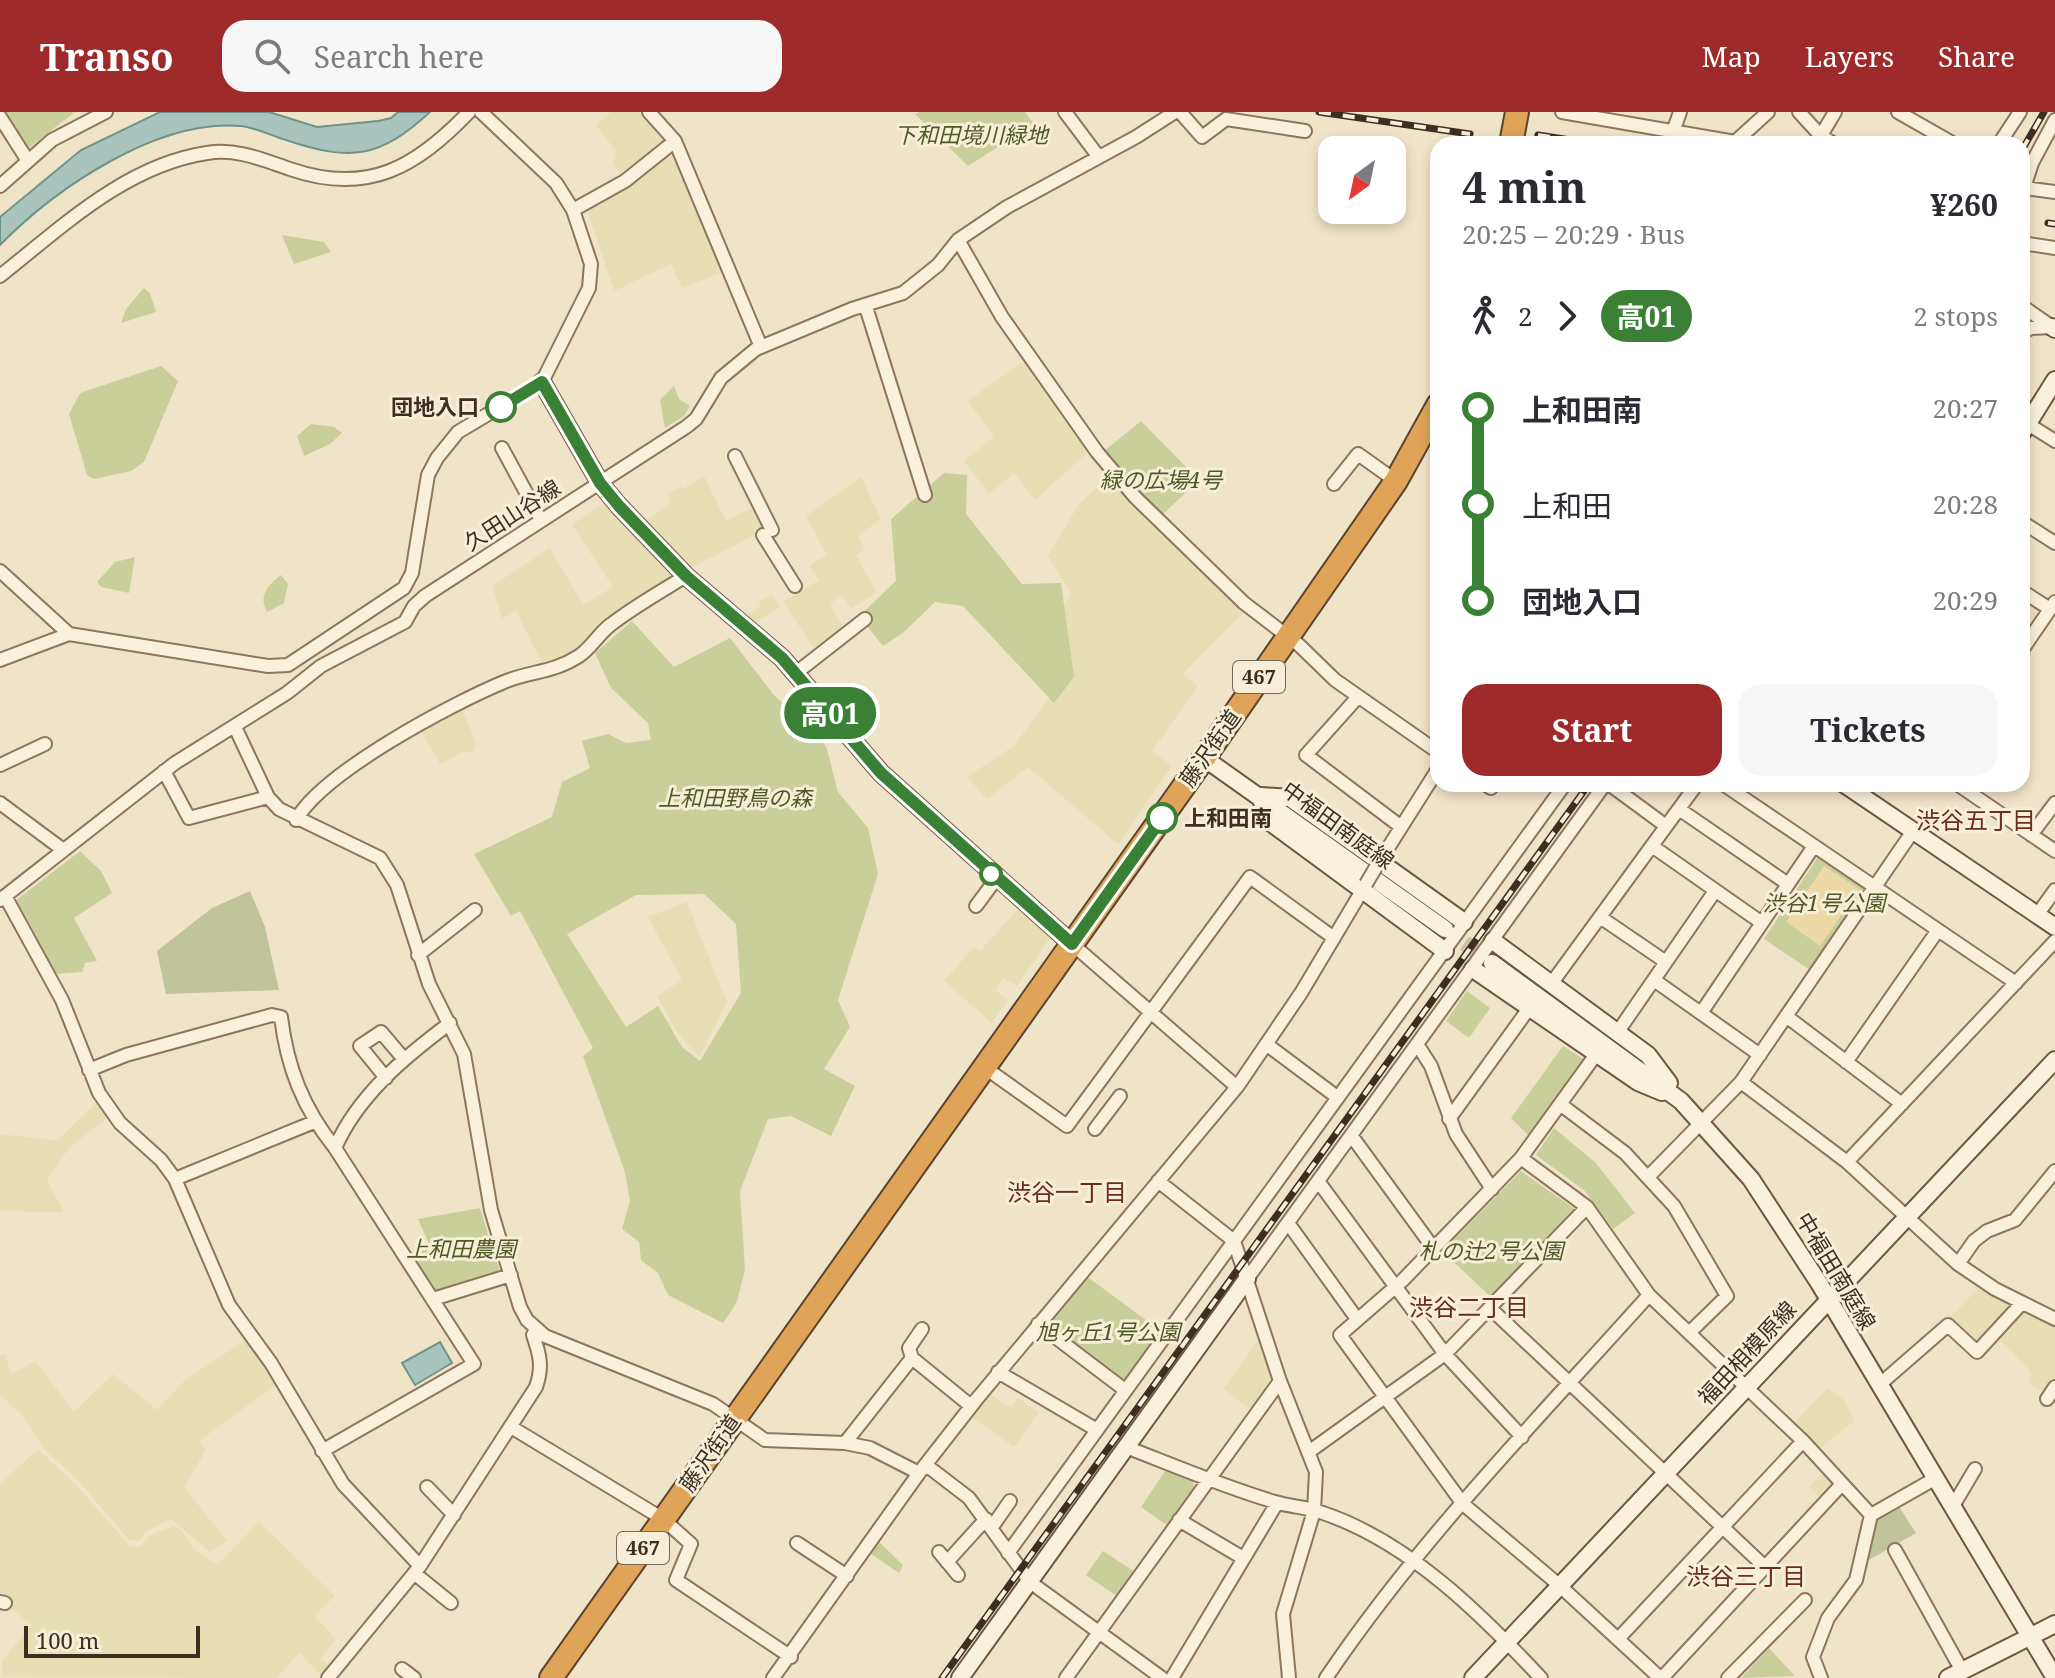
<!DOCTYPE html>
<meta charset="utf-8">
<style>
:root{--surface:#fff;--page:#f7f7f7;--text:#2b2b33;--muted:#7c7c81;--accent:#9e2a2b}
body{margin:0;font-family:"Noto Serif","Noto Sans JP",serif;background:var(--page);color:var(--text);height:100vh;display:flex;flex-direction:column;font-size:30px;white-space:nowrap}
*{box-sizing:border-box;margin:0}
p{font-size:26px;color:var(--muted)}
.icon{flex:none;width:44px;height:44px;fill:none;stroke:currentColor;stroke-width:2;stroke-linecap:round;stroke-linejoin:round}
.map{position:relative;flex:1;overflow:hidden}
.panel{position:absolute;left:1430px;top:24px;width:600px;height:656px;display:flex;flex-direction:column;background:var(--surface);border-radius:24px;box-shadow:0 4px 12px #0003}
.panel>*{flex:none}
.badge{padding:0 16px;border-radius:26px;font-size:28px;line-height:52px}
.needle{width:52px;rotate:213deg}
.controls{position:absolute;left:1318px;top:24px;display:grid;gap:16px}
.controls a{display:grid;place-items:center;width:88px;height:88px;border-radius:16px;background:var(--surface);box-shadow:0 4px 12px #0003;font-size:40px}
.scale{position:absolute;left:24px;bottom:20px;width:176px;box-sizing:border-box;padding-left:8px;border:4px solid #3d2e20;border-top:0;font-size:22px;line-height:28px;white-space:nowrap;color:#3d2e20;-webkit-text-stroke:6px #f7eed8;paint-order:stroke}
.map>.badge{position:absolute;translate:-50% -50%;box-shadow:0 0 0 4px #fff}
.legs{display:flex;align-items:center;gap:12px;height:88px;padding:0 32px;font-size:26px}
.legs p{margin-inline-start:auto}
.head{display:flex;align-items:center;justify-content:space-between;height:136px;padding:0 32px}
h1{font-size:44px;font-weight:700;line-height:60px}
.primary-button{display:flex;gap:16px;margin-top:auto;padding:16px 32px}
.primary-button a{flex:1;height:92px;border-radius:24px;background:var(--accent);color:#fff;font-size:32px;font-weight:700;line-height:92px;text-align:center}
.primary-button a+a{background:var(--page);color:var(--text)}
ul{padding:0 32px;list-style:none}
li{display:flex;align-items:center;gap:28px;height:96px;font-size:30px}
li i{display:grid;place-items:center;width:12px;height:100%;margin:0 10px;background:currentColor}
li i::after{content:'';width:20px;height:20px;margin:-10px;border:6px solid;border-radius:50%;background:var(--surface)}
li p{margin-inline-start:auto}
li:first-child i{background:linear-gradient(#0000 50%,currentColor 0)}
li:last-child i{background:linear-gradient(currentColor 50%,#0000 0)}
header{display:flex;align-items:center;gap:48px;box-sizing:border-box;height:112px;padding:0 40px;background:var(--accent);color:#fff}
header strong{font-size:38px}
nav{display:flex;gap:44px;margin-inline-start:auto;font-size:28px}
.search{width:560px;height:72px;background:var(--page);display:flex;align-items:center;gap:20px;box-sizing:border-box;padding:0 28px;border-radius:24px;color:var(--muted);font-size:30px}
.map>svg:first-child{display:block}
.farmland{fill:#e6deb5}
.green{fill:#c9cf9b;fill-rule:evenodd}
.sand{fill:#ecd9a5}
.cemetery{fill:#bfc49a}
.water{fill:#a9c4bc;stroke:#6f938a;stroke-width:2}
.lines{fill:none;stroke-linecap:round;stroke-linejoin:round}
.secondary-tunnel{stroke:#ccc0a6;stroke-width:16;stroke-dasharray:16 8;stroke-linecap:butt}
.street-casing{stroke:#8d765c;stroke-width:16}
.secondary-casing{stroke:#6f573f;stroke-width:20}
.highway-casing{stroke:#5b4430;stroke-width:26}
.street{stroke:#faf1dc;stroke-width:12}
.secondary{stroke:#faf1dc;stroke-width:16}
.highway{stroke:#e0a458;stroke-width:22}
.rail-casing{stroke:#3d2e20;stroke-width:7}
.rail{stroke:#f7eed8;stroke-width:4;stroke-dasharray:12;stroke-linecap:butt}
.street-bridge-casing{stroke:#8d765c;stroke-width:16;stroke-linecap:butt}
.street-bridge{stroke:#faf1dc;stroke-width:12}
.line-1-casing{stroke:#fff;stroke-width:18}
.line-1{stroke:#3b8135;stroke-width:12}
.stop-1-dot{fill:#fff;stroke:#3b8135;stroke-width:4}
.labels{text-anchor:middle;stroke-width:6;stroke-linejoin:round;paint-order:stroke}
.shield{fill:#f7eed8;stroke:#756857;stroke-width:2}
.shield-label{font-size:20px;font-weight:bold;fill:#3d2e20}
.park-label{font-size:22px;font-style:italic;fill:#4d5a26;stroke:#f7eed8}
.stop-label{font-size:22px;font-weight:bold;fill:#3d2e20;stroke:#f7eed8;text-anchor:end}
.street-label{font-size:22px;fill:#3d2e20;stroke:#f7eed8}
.neighbourhood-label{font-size:24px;fill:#6b2e1e;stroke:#f7eed8}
</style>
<header>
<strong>Transo</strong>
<div class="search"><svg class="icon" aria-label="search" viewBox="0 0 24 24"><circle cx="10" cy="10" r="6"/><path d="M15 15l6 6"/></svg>Search here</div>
<nav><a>Map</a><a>Layers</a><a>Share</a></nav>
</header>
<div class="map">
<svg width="2055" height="1566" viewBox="0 0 2055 1566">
<rect width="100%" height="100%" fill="#f0e4c8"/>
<path class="farmland" d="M611 0H640L665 28 620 61 613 52 616 39 596 13Z
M669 40 674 41 725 159 682 176 671 152 614 179 586 95 638 66Z
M1025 248 1089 339 1035 388 1014 361 989 382 964 349 994 325 968 289Z
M704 364 726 409 755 394 764 412 761 420 689 457 644 411 671 390 667 383 681 374 684 377Z
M1108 364 1245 499 1183 562 1198 574 1152 639 1172 654 1118 732 1028 655 987 687 967 665 1015 633 1070 557 1055 508 1071 482 1048 444 1079 392Z
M861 365 881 407 858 424 864 438 856 443 877 481 851 496 842 483 830 492 844 517 813 535 783 490 819 468 809 454 827 443 806 404Z
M601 393 606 394 672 463V468L580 538 544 555 516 499 502 507 492 474 550 436 583 493 613 475 572 413Z
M772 483 781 494 754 512 746 504 761 493 759 489Z
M456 599H463L476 630 473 640 460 641 440 652 421 620Z
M687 790 727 890 699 945 679 923 657 884 682 868 648 805Z
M1019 796 1051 824 1017 874 1003 866 995 878 1008 888 992 911 944 869 974 835 980 839Z
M97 990 107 1006 69 1036 47 1068 64 1100 0 1099V1022L57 1029Z
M1980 1174 2010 1192 2011 1198 1979 1232H1973L1949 1207Z
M2028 1197 2055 1215V1265L2045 1281 2027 1270 2032 1261 1997 1225Z
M247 1227 277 1272 199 1329 206 1338 184 1375 227 1429 210 1440 171 1407 145 1420 139 1429 128 1427 79 1369 46 1339 22 1303 0 1283V1243L5 1242 11 1263 35 1249 74 1300 113 1262 157 1298 185 1268Z
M1259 1227 1272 1265 1252 1299 1223 1277Z
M1828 1276 1845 1289 1854 1309 1820 1336 1795 1310Z
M990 1282 1011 1296 1018 1286 1039 1300 1014 1335 973 1306Z
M38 1337 77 1374 130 1434 140 1435 150 1423 174 1414 181 1418 195 1438 217 1453 259 1410 335 1484 314 1504 336 1527 320 1547 330 1554 322 1564 299 1541 277 1566 1 1565 3 1547 32 1513 0 1488V1372Z
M1823 1360 1831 1368V1375L1822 1386 1809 1375Z"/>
<path class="green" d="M2 0H75L26 38Z
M920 0H1025L1034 12 968 54 915 2Z
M282 123 324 130 331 140 294 152Z
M144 176 150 181 156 200 121 211 126 197Z
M161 254 178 269 144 350 131 359 94 367 87 363 69 302 80 281Z
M674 274 679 287 690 294 684 304 665 316 660 288Z
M1141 309 1199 368 1160 405 1102 341Z
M311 312 334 315 342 321 330 332 304 344 297 324Z
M944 361 967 363 966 402 1022 472 1061 471 1074 565 1054 591 963 494 935 490 904 520 883 534 859 504 896 469 891 407Z
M135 445 129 481 101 475 97 470 115 450Z
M281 463 288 472 284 491 267 500C258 483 268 473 281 463Z
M632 509 674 555 730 526 773 582 826 634 838 680 868 716 878 762 838 888 850 915 824 957 855 974 831 1024 791 1004 768 1007 740 1079 745 1158 737 1190 723 1211 668 1183 658 1161 641 1148 639 1130 622 1117 630 1089 625 1060 583 944 593 936 520 799 511 804 474 742 552 705 562 670 590 656 582 629 608 622 626 631 651 628 648 611 611 576 595 541ZM704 782 736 812 741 881 700 949 682 935 658 894 626 915 567 822 636 783Z
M80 739 101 759 112 781 74 806 97 849 85 851 82 860 56 862 15 789Z
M1818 745H1823L1867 776 1813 860 1764 827Z
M1467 879 1490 896 1469 926 1446 909Z
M1563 934 1585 948 1531 1026 1511 1006Z
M1554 1016 1596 1051 1635 1101 1613 1117 1584 1078 1536 1043Z
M1521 1059 1576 1098 1493 1187 1442 1139Z
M480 1096 500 1160 430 1181 408 1142 430 1134 418 1107Z
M1085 1163 1162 1220 1126 1269 1120 1270 1048 1215 1047 1209Z
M1167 1356 1193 1367 1194 1378 1168 1414 1141 1395Z
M878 1429 903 1453 899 1461 870 1441Z
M1103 1439 1135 1460 1118 1485 1086 1463Z
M1769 1536 1795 1564 1741 1566Z"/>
<path class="sand" d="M1824 754 1859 777 1820 834 1786 810Z"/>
<path class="cemetery" d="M250 779 265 815 279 878 166 882 157 839 212 796Z
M1900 1396 1916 1421 1867 1449 1874 1410Z"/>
<path class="water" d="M160 0H269L317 15 378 9 391 6 398 0H430C380 46 351 50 286 28 272 24 255 15 240 14 157 7 56 76 0 133V105L81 38Z
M440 1230 452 1251 415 1273 402 1251Z"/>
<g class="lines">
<path class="secondary-tunnel" d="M1445 817 1492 851"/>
<defs>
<path id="street" d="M649 0 675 29 761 235
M1065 0 1098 44
M1180 0 1202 25 1226 7 1305 19
M1562 0 1735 30 1768 0
M1799 0 1820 23 1834 32
M1898 0 1954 32
M0 5 28 49
M1673 20 1680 0
M1816 32 1835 0
M1999 32 2020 0
M0 74 52 28 106 0
M2025 76 2055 80
M2022 82 2032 51 2055 8
M573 98 625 69 675 29
M958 128 1002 205 1097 340 1135 385 1244 491 1299 533 1335 568 1438 640
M2022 131 2055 136
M0 164C62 115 126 53 207 41 237 36 263 48 290 57 368 84 416 55 469 0
M2022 194 2052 215
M866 195 925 383
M2022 221 2031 216 2052 215
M2028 312 2055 329
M502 336 540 406
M735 344 772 418
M1334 372 1358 342 1396 369
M2022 410 2055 431
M763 423 795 474
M0 459 69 522 268 554 288 553 404 476 412 461 428 363 437 346 458 320 542 270 589 176 591 152 573 98 556 71 481 0
M2022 479 2050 497
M2022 538 2055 490
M0 548 69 522
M796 561 865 507
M1357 586 1306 643 1400 714
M235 615 268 685 279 697 380 746 397 773 429 872 464 942 491 1098 520 1195 527 1208 545 1224 713 1292 765 1328 845 1331 870 1336 919 1361
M0 653 45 632
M164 659 189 706 268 685
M1485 672 1491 676 1493 672
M1609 672 1666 714
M1723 672 2016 871
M1957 672 2055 739
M0 691 62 737
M1679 697 1788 772
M296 708C323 660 451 592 504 570 530 559 553 561 579 544 590 537 598 523 609 514 633 495 660 480 686 464
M2031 723 2055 691
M1652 734 1762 811
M1376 755 1438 657
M5 784 62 888 99 981 120 1011 161 1048 175 1067 229 1193 271 1251 343 1372 420 1454
M0 788 175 651 287 581 321 554 405 510 414 494 425 484 686 315 696 307 721 266 756 237 852 197 903 181 938 153 958 128 1007 95 1136 25 1175 0
M976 794 996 767
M2037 803 2055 778
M1600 805 1666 850
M1072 832 1237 975
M418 843 475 798
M1654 868 1760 943
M1551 872 1697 672
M1701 901 1814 734
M1786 904 1902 992
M1617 921 1715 779
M1266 932 1337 985
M1417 932 1431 954 1456 1022 1492 1077
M1597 941 1521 1046 1402 1169 1340 1223 1463 1392 1559 1473 1660 1566
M1846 950 1938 818
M984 955 1067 1014 1250 765 1334 826
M89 958 126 943 272 903 281 905C287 955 303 996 335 1036L474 1252 322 1339
M386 966 360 934 381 920 403 946
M1741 970 1847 1050 1958 1152 1995 1177 2055 1207
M1560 992 1625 1041 1674 1094 1727 1184 1690 1220
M1449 1007 1530 895
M1095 1017 1120 984
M1351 1023 1434 1137
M335 1036C358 983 406 944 450 911
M1521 1046 1587 1095 1649 1183 1803 1329 1871 1403
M1847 1050 2055 829
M1649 1064 1741 970 1913 719
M175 1067 314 1010
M1158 1069 1234 1129 1280 1269 1316 1360 1314 1399 1283 1502 1289 1566
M1318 1069 1445 1242 1522 1325
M1288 1111 1357 1207
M1958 1152 1974 1129 1987 1119 2015 1108 2055 1059
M1247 1167 1605 672
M433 1187 511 1163
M1490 1196 1765 1455
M1038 1212 1125 1278
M912 1246 909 1236 922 1217
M998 1260 1097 1318
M1879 1273 1948 1213 1977 1240 2022 1191
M2047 1287 2055 1275
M511 1315 663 1407 691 1432 676 1468 791 1545
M845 1331 912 1246 971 1294
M1126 1335C1175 1354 1224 1375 1275 1390 1291 1395 1308 1395 1323 1401 1409 1430 1481 1502 1541 1566
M1310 1339 1445 1242 1587 1095
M926 1353 969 1386 1030 1470 1162 1566
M427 1375 454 1403
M1953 1394 1975 1357
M1179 1408 1243 1446
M992 1415 1010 1389
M797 1431 847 1464
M1895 1438 1961 1557
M939 1440 958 1463
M1008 1441 1565 672
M947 1450 986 1407
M414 1461 451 1491
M0 1490 5 1491
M1618 1527 1803 1329
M402 1557 414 1566
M328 1566 420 1454 536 1275C543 1255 540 1243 533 1223L536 1217
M773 1566 919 1361 976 1288 1237 975 1301 881 1366 772
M1066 1566 1280 1269
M1172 1566 1277 1391
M1326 1566C1419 1428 1538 1307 1649 1183
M1662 1566 1842 1372
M1728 1566 1805 1488
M1821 1566 1813 1545 1828 1506 1856 1468 1871 1403 1936 1366"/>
<path id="secondary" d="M2052 215 2055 217
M542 270 600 371 619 394 686 464 782 546 881 661 1072 832
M2022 321 2055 268
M1204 646 1445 817
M1844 672 2055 815
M1261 684 1290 686 1464 810
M1260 685 1270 710 1445 839
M1493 829 1648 943 1669 971
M1492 851 1681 989 1751 1067 1819 1171 2055 1566
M1473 857 1638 970 1662 980
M960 1566 1247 1167
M1473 1566 2055 948
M1948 1566 2055 1512"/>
<path id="highway" d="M1511 32 1517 0
M551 1566 1204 646 1396 369 1438 293"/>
</defs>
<use href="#street" class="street-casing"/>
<use href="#secondary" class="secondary-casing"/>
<use href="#highway" class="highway-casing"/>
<use href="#street" class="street"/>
<use href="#secondary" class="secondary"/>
<use href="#highway" class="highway"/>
<defs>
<path id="rail" d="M1319 0 1470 22
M1538 23 1596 32
M2022 38 2044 0
M2048 111 2055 112
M942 1566 1589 672"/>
</defs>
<use href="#rail" class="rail-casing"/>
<use href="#rail" class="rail"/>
<defs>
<path id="street-bridge" d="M1366 772 1376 755"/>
</defs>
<use href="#street-bridge" class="street-bridge-casing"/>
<use href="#street-bridge" class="street-bridge"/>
</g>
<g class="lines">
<defs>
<path id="line-1" d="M501 295 542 270 600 371 619 394 686 464 782 546 881 661 1072 832 1162 706"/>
</defs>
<use href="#line-1" class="line-1-casing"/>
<use href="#line-1" class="line-1"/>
</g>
<g class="stop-1-dot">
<circle cx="501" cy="295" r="14"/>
<circle cx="1162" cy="706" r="14"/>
<circle cx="991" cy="762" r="10"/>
</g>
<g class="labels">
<g class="shield">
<rect x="1233" y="549" width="52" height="32" rx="6"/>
<rect x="617" y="1420" width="52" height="32" rx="6"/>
</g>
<g class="shield-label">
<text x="1259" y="572">467</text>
<text x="643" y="1443">467</text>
</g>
<g class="park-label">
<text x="971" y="31">下和田境川緑地</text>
<text x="1161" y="376">緑の広場4号</text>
<text x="735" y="694">上和田野鳥の森</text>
<text x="1824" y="799">渋谷1号公園</text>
<text x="461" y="1145">上和田農園</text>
<text x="1491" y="1147">札の辻2号公園</text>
<text x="1108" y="1228">旭ヶ丘1号公園</text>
</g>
<g class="stop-label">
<text x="479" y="303">団地入口</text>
<text x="1184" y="714" text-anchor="start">上和田南</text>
</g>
<g class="street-label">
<text transform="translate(512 403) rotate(-33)" y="8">久田山谷線</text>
<text transform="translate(1210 636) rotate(-55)" y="8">藤沢街道</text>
<text transform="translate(1338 713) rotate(36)" y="8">中福田南庭線</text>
<text transform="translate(1836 1159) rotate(59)" y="8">中福田南庭線</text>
<text transform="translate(1747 1241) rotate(-47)" y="8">福田相模原線</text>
<text transform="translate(710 1341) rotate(-55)" y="8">藤沢街道</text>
</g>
<g class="neighbourhood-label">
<text x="1976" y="717">渋谷五丁目</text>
<text x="1067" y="1089">渋谷一丁目</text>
<text x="1469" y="1204">渋谷二丁目</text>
<text x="1746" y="1473">渋谷三丁目</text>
</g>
</g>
</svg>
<div class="controls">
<a><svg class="needle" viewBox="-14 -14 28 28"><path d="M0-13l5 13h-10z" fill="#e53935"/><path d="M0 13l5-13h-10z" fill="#7c7c81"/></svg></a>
</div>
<div class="scale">100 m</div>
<b class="badge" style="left:830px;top:601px;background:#3b8135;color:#fff">高01</b>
<section class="panel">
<div class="head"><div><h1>4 min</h1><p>20:25 – 20:29 · Bus</p></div><b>¥260</b></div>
<div class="legs"><svg class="icon" aria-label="walk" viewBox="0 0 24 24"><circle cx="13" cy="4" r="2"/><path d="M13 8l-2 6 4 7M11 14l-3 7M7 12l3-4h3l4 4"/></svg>2<svg class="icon" aria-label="forward" viewBox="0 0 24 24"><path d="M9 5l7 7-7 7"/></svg><b class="badge" style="background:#3b8135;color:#fff">高01</b><p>2 stops</p></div>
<ul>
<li><i style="color:#3b8135"></i><b>上和田南</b><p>20:27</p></li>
<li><i style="color:#3b8135"></i><span>上和田</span><p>20:28</p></li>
<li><i style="color:#3b8135"></i><b>団地入口</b><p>20:29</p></li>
</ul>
<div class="primary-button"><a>Start</a><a>Tickets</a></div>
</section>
</div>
